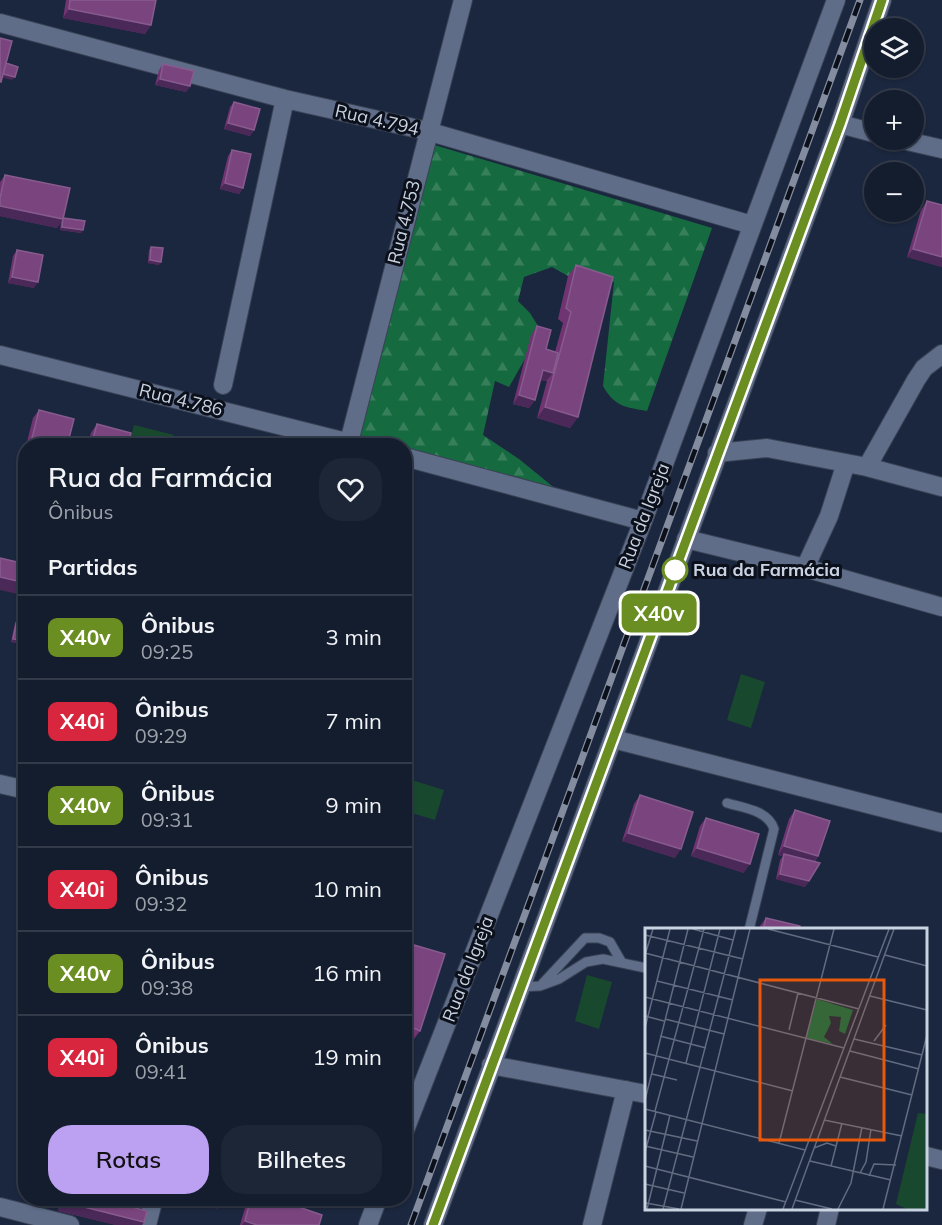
<!DOCTYPE html>
<html lang="pt">
<meta charset="utf-8">
<style>
:root{--surface:#141d2e;--page:#1d2636;--text:#f1f3f6;--muted:#9da2aa;--line:#333b4a;--accent:#bca0f2}
body{margin:0;font-family:Mulish,sans-serif;background:var(--page);color:var(--text);height:100vh;display:flex;flex-direction:column;font-size:22px;white-space:nowrap}
*{box-sizing:border-box;margin:0}
p{font-size:20px;color:var(--muted)}
.icon{flex:none;width:33px;height:33px;fill:none;stroke:currentColor;stroke-width:2;stroke-linecap:round;stroke-linejoin:round}
.map{position:relative;flex:1;overflow:hidden}
.details{position:absolute;left:18px;top:438px;width:394px;height:768px;display:flex;flex-direction:column;background:var(--surface);border-radius:24px;box-shadow:0 2px 4px #0004,0 0 0 2px var(--line)}
.details>*{flex:none}
.badge{padding:0 12px;border-radius:9px;font-size:21px;line-height:39px}
.fabs{position:absolute;left:864px;top:18px;display:grid;gap:12px}
.fabs a{display:grid;place-items:center;width:60px;height:60px;border-radius:50%;background:var(--surface);box-shadow:0 2px 4px #0004,0 0 0 2px var(--line);font-size:30px}
.map>.badge{position:absolute;translate:-50% -50%;box-shadow:0 0 0 3px #fff}
h2{padding:0 30px;font-size:22px;line-height:54px}
.round{display:grid;place-items:center;flex:none;width:63px;height:63px;border-radius:24px;background:var(--page)}
.summary{display:flex;align-items:center;justify-content:space-between;height:102px;padding:0 30px}
h1{font-size:28px;font-weight:600;line-height:45px}
.cta{display:flex;gap:12px;margin-top:auto;padding:12px 30px}
.cta a{flex:1;height:69px;border-radius:24px;background:var(--accent);color:#111;font-size:24px;font-weight:600;line-height:69px;text-align:center}
.cta a+a{background:var(--page);color:var(--text)}
ul{padding:0;list-style:none}
li{display:flex;align-items:center;gap:18px;height:84px;padding:0 30px;border-top:2px solid var(--line)}
li div{flex:1}
li b{display:block;font-size:22px}
li em{font-style:normal}
li .badge{min-width:66px;font-weight:700;text-align:center}
.map>svg:first-child{display:block}
.grass{fill:#18492e}
.forest{fill:url(#forest-firs)}
.lines{fill:none;stroke-linecap:round;stroke-linejoin:round}
.lane-casing{stroke:#394255;stroke-width:11}
.street-casing{stroke:#394255;stroke-width:20}
.lane{stroke:#5f6d89;stroke-width:9}
.street{stroke:#5f6d89;stroke-width:18}
.rail-casing{stroke:#838d9f;stroke-width:7}
.rail{stroke:#0b101a;stroke-width:4.5;stroke-dasharray:14;stroke-linecap:butt}
.wall{fill:#713472}
.shaded-wall{fill:#4a2858}
.building{fill:#7a457e;stroke:#875b8e;stroke-width:1.5}
.line-casing{stroke:#fff;stroke-width:14}
.line{stroke:#6b8e23;stroke-width:9}
.stop-dot{fill:#fff;stroke:#6b8e23;stroke-width:3}
.labels{text-anchor:middle;stroke-width:6;stroke-linejoin:round;paint-order:stroke}
.street-label{font-size:18px;fill:#cad3e2;stroke:#0b101a}
.stop-label{font-size:18px;font-weight:bold;fill:#cad3e2;stroke:#0b101a;text-anchor:start}
.inset-road{fill:none;stroke:#616c80;stroke-width:1.5}
.view{fill:#e8590c;fill-opacity:0.15;stroke:#e8590c;stroke-width:3}
.inset-edge{fill:none;stroke:#cad3e2;stroke-width:3}
</style>
<div class="map">
<svg width="942" height="1225" viewBox="0 0 942 1225">
<defs>
<pattern id="forest-firs" width="22" height="20" patternUnits="userSpaceOnUse" patternTransform="scale(1.5)"><rect width="22" height="20" fill="#166a40"/><path d="M5 1l3.5 6h-7zM16 11l3.5 6h-7z" fill="#377e5b"/></pattern>
</defs>
<rect width="100%" height="100%" fill="#1b273e"/>
<path class="grass" d="M134 425 174 435 171 445H129Z
M741 674 765 682 751 728 727 720Z
M405 778 444 790 435 820 405 811Z
M587 975 612 982 599 1029 575 1021Z"/>
<path class="forest" d="M431 144 712 228 647 411C625 407 615 407 603 386L614 282 568 276 552 267 524 277 518 301 530 313 538 326 534 343 509 387 495 381 483 435 519 459 557 490 405 455V446L364 445 349 442Z"/>
<g class="lines">
<defs>
<path id="lane" d="M727 803C743 808 768 810 774 829L749 930
M542 984 585 938H599L610 942 621 961
M520 987 540 986 559 979 586 962 603 959 646 968"/>
<path id="street" d="M0 23 285 99 427 131 752 225
M840 124 874 133
M903 140 942 149
M0 355 362 446
M223 385 285 99
M348 446 463 0
M717 453 767 448 867 467 942 487
M405 457 643 521
M867 467 916 380 924 368 942 354
M686 539 805 568 942 607
M805 568 829 516 846 463
M613 739 942 823
M0 784 26 790
M491 1065 646 1094
M405 1130 643 521 836 0
M926 1156 942 1160
M0 1207 70 1225
M147 1225 154 1198
M368 1225 378 1198
M433 1225 840 124 882 0
M592 1225 626 1090
M753 1225 758 1208
M826 1225 830 1208"/>
</defs>
<use href="#lane" class="lane-casing"/>
<use href="#street" class="street-casing"/>
<use href="#lane" class="lane"/>
<use href="#street" class="street"/>
<defs>
<path id="rail" d="M411 1225 860 0"/>
</defs>
<use href="#rail" class="rail-casing"/>
<use href="#rail" class="rail"/>
</g>
<path class="wall" d="M66 0H156L151 25 145 34 63 18Z
M163 64 190 86 186 92 155 85 159 70Z
M234 102 254 130 250 136 224 129 230 107Z
M232 150 243 188 239 194 220 189 228 156Z
M5 175 64 218 83 230 81 233 60 230 61 222 57 228 0 216V182Z
M927 201 942 205V267L907 257 921 210Z
M151 247 159 265 148 263 149 250Z
M17 250 34 288 8 283 13 256Z
M576 265 578 417 570 428 537 418 547 381H546L540 380 535 400 529 408 513 404 531 335 537 326 546 349 555 352 563 323 558 319 568 276Z
M39 410 67 446H26L33 418Z
M97 424 128 446H87L91 433Z
M26 446V483L17 481Z
M17 620 24 641 22 644 11 642 15 623Z
M26 751V772L18 769 22 755Z
M640 795 675 858 622 841 634 804Z
M795 810 818 856 815 862 809 881 805 887 776 879 780 860 783 856 778 855 789 819Z
M706 818 744 873 691 856 700 826Z
M766 918 799 930H759L760 926Z
M405 939 410 951 414 945 420 1031 414 1039 405 1035Z
M646 998V1014H644Z
M62 1198H98L144 1222 142 1225H116L58 1211Z
M248 1198H273L319 1225H240Z"/>
<path class="shaded-wall" d="M69 9 151 25 145 34 63 18Z
M1 73 15 77 12 80 0 77Z
M160 79 190 86 186 92 155 85Z
M228 123 254 130 250 136 224 129Z
M225 183 243 188 239 194 220 189Z
M0 206 63 219 57 228 0 216Z
M62 227 83 230 81 233 60 230Z
M913 249 942 257V267L907 257Z
M150 260 161 262 159 265 148 263Z
M12 277 38 282 34 288 8 283Z
M543 370 553 373 546 381 537 379Z
M519 395 535 400 529 408 513 404Z
M545 407 578 417 570 428 537 418Z
M23 472 26 473V483L17 481Z
M0 577 26 583V596L0 590Z
M13 639 24 641 22 644 11 642Z
M22 763 26 764V772L18 769Z
M628 833 681 849 675 858 622 841Z
M784 846 818 856 812 865 784 854 783 856 778 855Z
M697 848 750 864 744 873 691 856Z
M780 874 809 881 805 887 776 879Z
M189 1198H218L223 1200 217 1209 189 1199Z
M64 1202 144 1222 142 1225H116L58 1211Z
M245 1221 257 1225H242Z"/>
<path class="building" d="M70 0H156L151 25 69 9Z
M0 38 12 41 1 82H0Z
M6 63 18 67 15 77 3 74Z
M163 64 194 71 190 86 160 79Z
M234 102 260 109 254 130 228 123Z
M232 150 251 154 243 188 225 183Z
M5 175 70 188 63 219 0 206V198Z
M927 201 942 205V257L913 249Z
M63 218 85 221 83 230 62 227Z
M151 247 163 248 161 262 150 260Z
M17 250 43 255 38 282 12 277Z
M576 265 613 277 578 417 545 407 571 312 566 308Z
M537 326 551 330 546 349 558 353 553 373 543 370 535 400 519 395Z
M39 410 74 419 67 446H30Z
M97 424 131 433 128 446H91Z
M26 461V473L23 472Z
M0 558 26 564V583L0 577Z
M17 620 26 622V636L24 641 13 639Z
M26 752V764L22 763Z
M640 795 693 812 681 849 628 833Z
M795 810 830 821 818 856 784 846Z
M706 818 759 834 750 864 697 848Z
M784 854 820 863 809 881 780 874Z
M766 918 800 926 799 930H763Z
M405 939 413 941 405 965Z
M414 945 445 954 420 1031 405 1024V974Z
M405 1037 411 1039 405 1057Z
M65 1198H98L147 1211 144 1222 64 1202Z
M251 1198H273L322 1215 319 1225H257L245 1221Z"/>
<g class="lines">
<defs>
<path id="line" d="M433 1225 840 124 882 0"/>
</defs>
<use href="#line" class="line-casing"/>
<use href="#line" class="line"/>
</g>
<circle class="stop-dot" cx="675" cy="570" r="12"/>
<g class="labels">
<g class="street-label">
<text transform="translate(377 120) rotate(13)" y="6">Rua 4.794</text>
<text transform="translate(404 222) rotate(-76)" y="6">Rua 4.753</text>
<text transform="translate(181 400) rotate(14)" y="6">Rua 4.786</text>
<text transform="translate(644 516) rotate(-69)" y="6">Rua da Igreja</text>
<text transform="translate(468 969) rotate(-69)" y="6">Rua da Igreja</text>
</g>
<g class="stop-label">
<text x="693" y="576">Rua da Farmácia</text>
</g>
</g>
<g transform="translate(645 928)">
<rect width="282" height="282" fill="#1b273e"/>
<path d="M172 71 208 82 200 106 194 103 196 89 184 88 186 95 179 109 188 116 161 110Z" fill="#166a40"/>
<path d="M273 185 282 186V281H262L251 276Z" fill="#18492e"/>
<path class="inset-road" d="M48 1 88 12M123 1 233 29M0 7 98 31M0 25 214 81M0 27 8 1M240 27 282 38M12 53 88 72M225 68 282 82M0 69 199 120M0 88 19 93M20 91 79 106M0 100 25 1M144 102 153 65M15 108 61 120M209 111 277 127M229 113 241 97M205 123 274 141M0 125 148 163M41 135 75 1M7 146 32 152M195 149 267 167M0 172 43 1M0 181 160 222M10 183 59 1M179 192 257 208M0 202 52 213M134 215 189 1M0 218 48 229M169 220 182 215 191 218M0 224 11 184M165 233 246 252M0 238 141 274M186 238 197 195M215 245 221 234 226 201M224 248 229 236 251 237M0 256 39 265M150 272 187 281M1 275 34 281M2 281 25 187M18 281 91 1M36 281 105 1M138 281 244 1M147 281 249 1M193 281 206 255 217 199M238 281 282 107"/>
<path class="view" d="M115 52H239V212H115Z"/>
<rect width="282" height="282" class="inset-edge"/>
</g>
</svg>
<div class="fabs">
<a><svg class="icon" aria-label="layers" viewBox="0 0 24 24"><path d="M12 4l9 5-9 5-9-5zM3 14l9 5 9-5"/></svg></a>
<a>+</a>
<a>−</a>
</div>
<b class="badge" style="left:659px;top:613px;background:#6b8e23;color:#fff">X40v</b>
<section class="details">
<div class="summary"><div><h1>Rua da Farmácia</h1><p>Ônibus</p></div><a class="round"><svg class="icon" aria-label="heart" viewBox="0 0 24 24"><path d="M12 20l-8-8c-3-5 5-10 8-4 3-6 11-1 8 4z"/></svg></a></div>
<h2>Partidas</h2>
<ul>
<li><span class="badge" style="background:#6b8e23;color:#fff">X40v</span><div><b>Ônibus</b><p>09:25</p></div><em>3 min</em></li>
<li><span class="badge" style="background:#d7263d;color:#fff">X40i</span><div><b>Ônibus</b><p>09:29</p></div><em>7 min</em></li>
<li><span class="badge" style="background:#6b8e23;color:#fff">X40v</span><div><b>Ônibus</b><p>09:31</p></div><em>9 min</em></li>
<li><span class="badge" style="background:#d7263d;color:#fff">X40i</span><div><b>Ônibus</b><p>09:32</p></div><em>10 min</em></li>
<li><span class="badge" style="background:#6b8e23;color:#fff">X40v</span><div><b>Ônibus</b><p>09:38</p></div><em>16 min</em></li>
<li><span class="badge" style="background:#d7263d;color:#fff">X40i</span><div><b>Ônibus</b><p>09:41</p></div><em>19 min</em></li>
</ul>
<div class="cta"><a>Rotas</a><a>Bilhetes</a></div>
</section>
</div>
